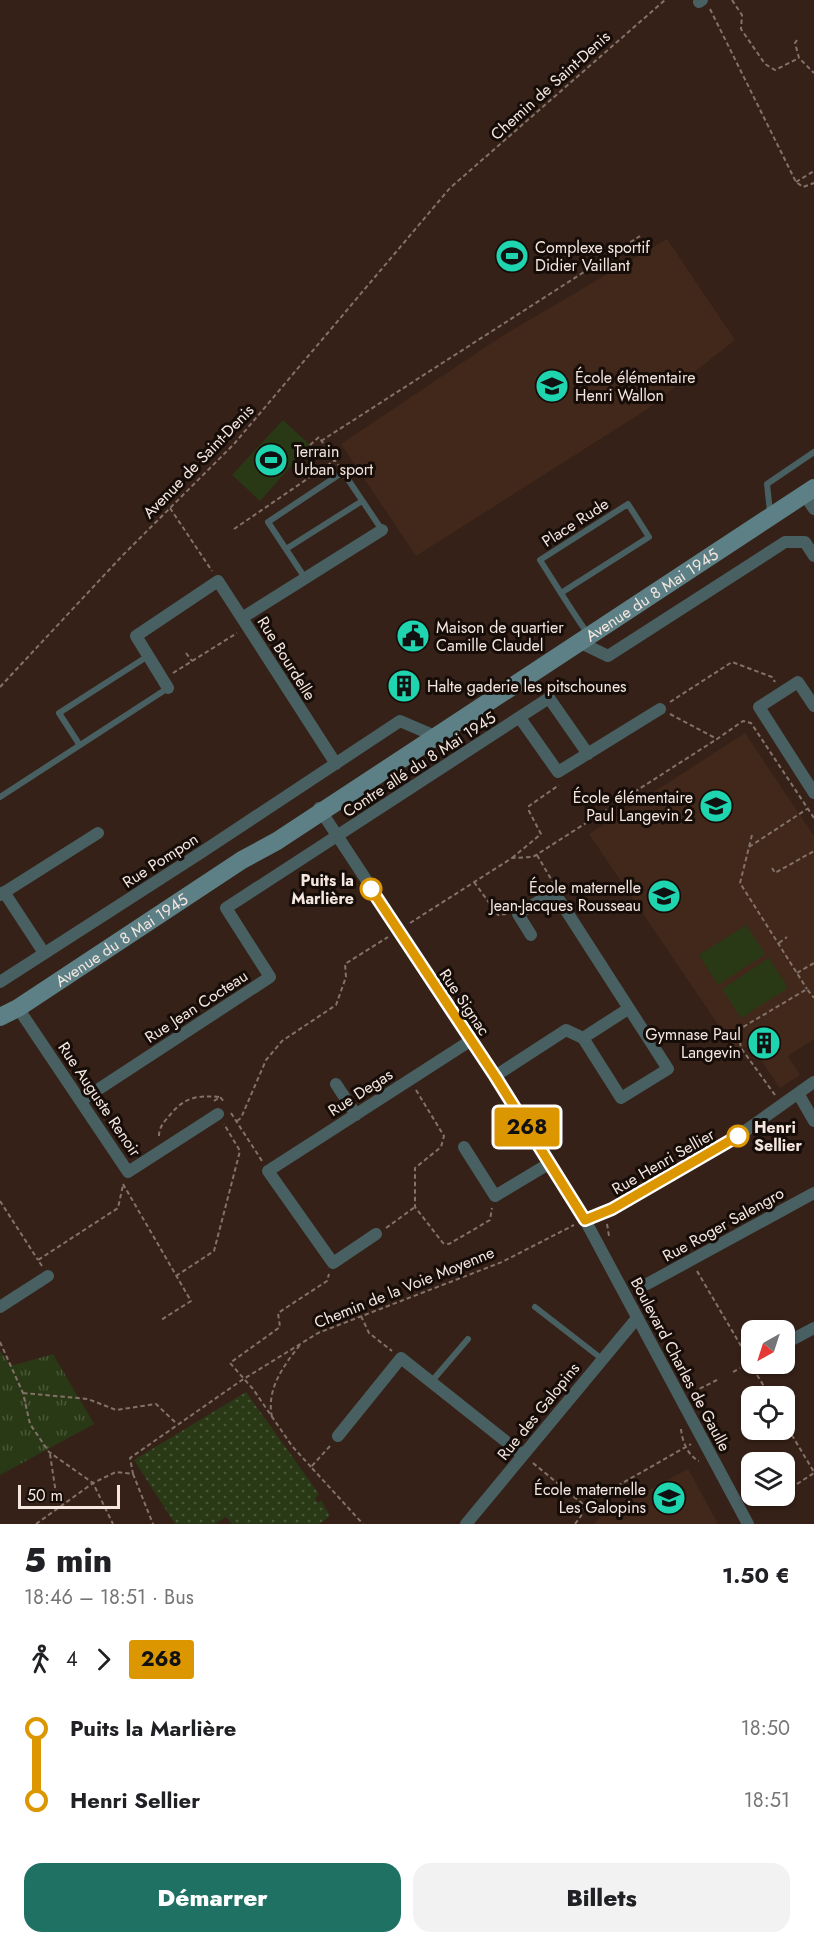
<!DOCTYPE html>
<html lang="fr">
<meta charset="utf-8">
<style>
:root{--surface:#fff;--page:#f2f2f2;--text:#202124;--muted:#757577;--accent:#1f7263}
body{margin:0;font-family:Jost,sans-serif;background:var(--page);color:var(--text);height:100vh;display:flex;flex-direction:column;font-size:22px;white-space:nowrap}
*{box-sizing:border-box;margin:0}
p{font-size:20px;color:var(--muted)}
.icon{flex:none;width:33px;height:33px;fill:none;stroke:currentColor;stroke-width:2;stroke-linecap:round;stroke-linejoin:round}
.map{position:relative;height:1524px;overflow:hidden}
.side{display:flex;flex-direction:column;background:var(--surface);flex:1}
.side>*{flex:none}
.badge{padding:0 12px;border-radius:4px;font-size:21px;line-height:39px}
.needle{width:39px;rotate:219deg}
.fabs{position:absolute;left:741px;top:1320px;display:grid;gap:12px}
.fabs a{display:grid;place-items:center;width:54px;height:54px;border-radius:12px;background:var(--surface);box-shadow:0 2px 4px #0004;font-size:30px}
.scale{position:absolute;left:18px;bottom:15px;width:102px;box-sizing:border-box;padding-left:6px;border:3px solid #f5e7e0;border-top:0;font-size:16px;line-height:21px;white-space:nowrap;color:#f5e7e0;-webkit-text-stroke:4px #160d09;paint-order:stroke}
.map>.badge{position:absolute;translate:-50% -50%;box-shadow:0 0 0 3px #fff}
.legs{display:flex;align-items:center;gap:9px;height:66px;padding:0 24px;font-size:20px}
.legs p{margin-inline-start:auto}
.head{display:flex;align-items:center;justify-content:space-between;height:102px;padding:0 24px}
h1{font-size:33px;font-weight:800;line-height:45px}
.primary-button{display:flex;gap:12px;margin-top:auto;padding:12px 24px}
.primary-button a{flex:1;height:69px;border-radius:18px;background:var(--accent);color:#fff;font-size:24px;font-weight:800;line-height:69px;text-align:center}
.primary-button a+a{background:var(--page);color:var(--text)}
ul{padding:0 24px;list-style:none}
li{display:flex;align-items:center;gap:21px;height:72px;font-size:22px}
li i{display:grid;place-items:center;width:9px;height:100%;margin:0 8px;background:currentColor}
li i::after{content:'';width:15px;height:15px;margin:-8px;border:4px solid;border-radius:50%;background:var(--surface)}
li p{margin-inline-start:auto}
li:first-child i{background:linear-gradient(#0000 50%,currentColor 0)}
li:last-child i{background:linear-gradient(currentColor 50%,#0000 0)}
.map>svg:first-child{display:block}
.built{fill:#42281a}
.grass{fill:#293916}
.park{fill:url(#park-tufts)}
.garden{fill:url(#garden-dots)}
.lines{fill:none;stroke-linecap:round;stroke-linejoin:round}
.path{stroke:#837269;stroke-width:2;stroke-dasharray:4.5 3;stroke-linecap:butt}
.lane{stroke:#496063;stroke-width:6}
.street{stroke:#496063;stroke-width:12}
.secondary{stroke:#5c8085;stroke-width:18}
.line-1-casing{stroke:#fff;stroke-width:14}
.line-1{stroke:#dc9600;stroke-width:9}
.stop-1-dot{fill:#fff;stroke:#dc9600;stroke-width:3}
.labels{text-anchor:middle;stroke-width:6;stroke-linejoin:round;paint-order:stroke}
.street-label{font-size:16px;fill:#f5e7e0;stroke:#160d09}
.poi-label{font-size:16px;fill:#f5e7e0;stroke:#160d09;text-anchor:start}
.stop-label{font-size:16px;font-weight:bold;fill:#f5e7e0;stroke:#160d09;text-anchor:end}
</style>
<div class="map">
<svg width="814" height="1524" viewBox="0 0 814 1524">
<defs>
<pattern id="park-tufts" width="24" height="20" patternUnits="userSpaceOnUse" patternTransform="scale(1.5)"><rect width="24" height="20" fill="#293916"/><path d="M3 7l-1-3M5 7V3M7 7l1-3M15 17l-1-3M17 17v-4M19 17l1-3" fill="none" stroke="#495638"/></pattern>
<pattern id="garden-dots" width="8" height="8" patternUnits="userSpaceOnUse" patternTransform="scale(1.5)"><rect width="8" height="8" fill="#293916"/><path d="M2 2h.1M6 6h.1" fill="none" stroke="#495638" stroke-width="1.8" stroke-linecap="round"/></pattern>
</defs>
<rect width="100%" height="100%" fill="#352117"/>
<path class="built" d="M667 239 735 340 646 410 416 556 341 444 502 336Z
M745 733 814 836V1039L788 1056 800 1075 780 1088 757 1054 753 1057 745 1046 736 1051 589 834Z
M688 1469 718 1524H594L600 1516Z"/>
<path class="grass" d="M283 420 310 445 260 501 232 475Z
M746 925 765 954 718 985 699 955Z
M769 958 788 988 741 1018 722 989Z"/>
<path class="park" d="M0 1351 11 1366 53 1354 94 1424 0 1475Z"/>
<path class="garden" d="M246 1392 319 1494 315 1499 318 1503 321 1500 330 1516 319 1524H232L226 1517 215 1524H175L134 1460Z"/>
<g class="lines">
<path class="path" d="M732 0 742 15 741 29 765 64 775 70 799 58
M710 9 796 182 803 187 814 183
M797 40 795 43 799 58 814 73
M796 182 814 171
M321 441 640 236
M310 445 319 437 338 465
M170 508 212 571
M234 529 335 460
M186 653 192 661
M173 673 237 633
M0 687 122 556 234 444 450 188 665 0
M670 702 732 662 772 677 775 682
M670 714 717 739 743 721 751 723 814 818
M752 835 740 883 807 989
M749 847 807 809
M537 855 554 884
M512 858 541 834 529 811V806L559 785
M772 868 775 873 814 851
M474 882 498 915 506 914
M410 923 512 858 533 857 717 739
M779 943 787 937
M797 973 814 963
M416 1090 444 1136 441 1147 415 1168V1207L443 1243 449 1244 490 1220 492 1208
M775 1095 741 1048 738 1030 807 989 814 998
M214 1101 220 1097 225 1103
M231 1113 262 1161
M237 1121 241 1118 266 1060 282 1041 336 1005 346 977 345 964 388 937
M159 1136C159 1127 164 1122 170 1115 184 1097 198 1095 220 1097
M123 1184 191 1301 161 1320
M0 1201 38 1260
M607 1224 609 1236
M386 1228 415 1207
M42 1266 38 1260 118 1208 123 1185
M697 1271 744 1351
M176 1276 214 1251 240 1151 224 1124
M361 1316 369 1333 392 1351
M0 1342 23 1393 30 1424 49 1452 93 1483 113 1524
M733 1372 740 1368
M757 1375 770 1396
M693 1392 717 1380
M23 1393 88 1399 116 1410 156 1404 177 1424
M272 1417C266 1390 283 1366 300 1345
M784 1422 814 1472
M681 1429C682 1441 688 1456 699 1461
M330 1446 311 1467 363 1524
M50 1454 58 1507
M533 1463 584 1505
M311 1467 292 1446 253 1389 230 1363 280 1327 278 1313 327 1281 329 1274
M133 1474 153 1524
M797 1484 814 1473
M36 1524 93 1483 116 1472 133 1474 130 1458 242 1380 318 1333 502 1262 574 1225
M575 1524 581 1516 584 1505 691 1444"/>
<path class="lane" d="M770 512 767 484 814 452
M286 549 362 501
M305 578 268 522 343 472 382 530
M561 593 649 537 628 504 540 560C556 585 571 610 588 634
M79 744 59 713 148 656
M0 797 168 688
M535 1307 602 1359
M432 1381 468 1339"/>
<path class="street" d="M699 2 702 0
M804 494 814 509
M579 642 608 656 785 542H805L814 556
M168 688 136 636 218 581 242 618
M814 706 798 682 759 707 814 793
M520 718 558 772 660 709
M336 764 242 618 382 530
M319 808 495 1076 585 1220 748 1524
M4 892 44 953
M0 895 98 833
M531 935 518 914 549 895 558 898 668 1069 621 1098 583 1038
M0 982 202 852 400 721 435 736
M18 1008 128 1172 218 1114
M495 1076 566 1030 583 1038 628 1009
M336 1084 356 1115
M799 1095 814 1121
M82 1100 270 977 226 908 549 698 588 754
M464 1147 495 1196 550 1163
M585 1220 612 1209 738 1136 814 1082
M376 1234 333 1263 268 1171 470 1041
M647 1284 814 1193
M0 1307 48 1276
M784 1344 814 1328
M751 1363 752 1362
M338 1436 401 1358 523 1455
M466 1524 637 1318"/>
<path class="secondary" id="s1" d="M0 1017 18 1008 242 860 277 841 814 488"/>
</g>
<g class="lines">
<defs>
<path id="line-1" d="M371 889 495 1076 585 1220 612 1209 738 1136"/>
</defs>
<use href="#line-1" class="line-1-casing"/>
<use href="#line-1" class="line-1"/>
</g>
<defs>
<symbol id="stadium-disc" viewBox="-11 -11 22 22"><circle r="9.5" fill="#1ed5b0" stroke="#160d09"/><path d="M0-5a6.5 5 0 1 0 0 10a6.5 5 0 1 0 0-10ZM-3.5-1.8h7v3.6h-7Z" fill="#111"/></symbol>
<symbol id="school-disc" viewBox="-11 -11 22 22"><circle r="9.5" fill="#1ed5b0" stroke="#160d09"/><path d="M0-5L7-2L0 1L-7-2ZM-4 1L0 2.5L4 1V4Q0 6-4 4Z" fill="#111"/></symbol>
<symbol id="civic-disc" viewBox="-11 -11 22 22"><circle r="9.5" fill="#1ed5b0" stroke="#160d09"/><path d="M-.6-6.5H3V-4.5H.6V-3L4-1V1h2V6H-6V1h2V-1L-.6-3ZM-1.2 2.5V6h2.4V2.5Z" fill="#111"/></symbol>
<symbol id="building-disc" viewBox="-11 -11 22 22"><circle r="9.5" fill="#1ed5b0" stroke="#160d09"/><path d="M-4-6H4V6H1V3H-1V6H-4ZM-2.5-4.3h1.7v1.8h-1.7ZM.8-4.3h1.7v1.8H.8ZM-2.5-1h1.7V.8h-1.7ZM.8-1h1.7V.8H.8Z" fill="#111"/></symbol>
</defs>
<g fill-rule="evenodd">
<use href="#stadium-disc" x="493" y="237" width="38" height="38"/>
<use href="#school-disc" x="533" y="367" width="38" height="38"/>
<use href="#stadium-disc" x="252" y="441" width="38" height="38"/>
<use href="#civic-disc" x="394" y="617" width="38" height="38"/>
<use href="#building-disc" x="385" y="667" width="38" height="38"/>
<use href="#school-disc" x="697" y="787" width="38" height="38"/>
<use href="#school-disc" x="645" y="877" width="38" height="38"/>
<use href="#building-disc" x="745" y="1024" width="38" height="38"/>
<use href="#school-disc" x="650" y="1479" width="38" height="38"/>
</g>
<g class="stop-1-dot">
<circle cx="371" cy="889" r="10"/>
<circle cx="738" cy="1136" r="10"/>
</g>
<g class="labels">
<g class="street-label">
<text transform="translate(550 85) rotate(-42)" y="6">Chemin de Saint-Denis</text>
<text transform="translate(198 461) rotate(-46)" y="6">Avenue de Saint-Denis</text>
<text transform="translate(575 522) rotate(-33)" y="6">Place Rude</text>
<text dy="6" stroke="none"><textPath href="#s1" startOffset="777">Avenue du 8 Mai 1945</textPath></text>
<text transform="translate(287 658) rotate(58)" y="6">Rue Bourdelle</text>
<text transform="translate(419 764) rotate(-33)" y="6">Contre allé du 8 Mai 1945</text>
<text transform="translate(160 860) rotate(-33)" y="6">Rue Pompon</text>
<text dy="6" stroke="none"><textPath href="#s1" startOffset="144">Avenue du 8 Mai 1945</textPath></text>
<text transform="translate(465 1002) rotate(56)" y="6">Rue Signac</text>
<text transform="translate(196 1006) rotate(-33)" y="6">Rue Jean Cocteau</text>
<text transform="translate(360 1092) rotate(-33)" y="6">Rue Degas</text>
<text transform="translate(100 1099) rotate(56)" y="6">Rue Auguste Renoir</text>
<text transform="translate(663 1161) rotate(-30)" y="6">Rue Henri Sellier</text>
<text transform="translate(723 1224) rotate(-29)" y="6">Rue Roger Salengro</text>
<text transform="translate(404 1287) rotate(-22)" y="6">Chemin de la Voie Moyenne</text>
<text transform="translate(681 1364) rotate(62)" y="6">Boulevard Charles de Gaulle</text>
<text transform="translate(538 1411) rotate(-51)" y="6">Rue des Galopins</text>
</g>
<g class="poi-label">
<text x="535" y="253">Complexe sportif<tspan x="535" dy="18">Didier Vaillant</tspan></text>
<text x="575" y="383">École élémentaire<tspan x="575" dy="18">Henri Wallon</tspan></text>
<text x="294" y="457">Terrain<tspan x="294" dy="18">Urban sport</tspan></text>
<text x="436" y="633">Maison de quartier<tspan x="436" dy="18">Camille Claudel</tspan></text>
<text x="427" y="692">Halte gaderie les pitschounes</text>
<text x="693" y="803" text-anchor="end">École élémentaire<tspan x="693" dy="18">Paul Langevin 2</tspan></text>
<text x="641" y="893" text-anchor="end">École maternelle<tspan x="641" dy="18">Jean-Jacques Rousseau</tspan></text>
<text x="741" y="1040" text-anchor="end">Gymnase Paul<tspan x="741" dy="18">Langevin</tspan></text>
<text x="646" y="1495" text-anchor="end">École maternelle<tspan x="646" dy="18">Les Galopins</tspan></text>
</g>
<g class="stop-label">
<text x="354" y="886">Puits la<tspan x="354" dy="18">Marlière</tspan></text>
<text x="754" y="1133" text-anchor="start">Henri<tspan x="754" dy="18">Sellier</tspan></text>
</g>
</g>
</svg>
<div class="fabs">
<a><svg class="needle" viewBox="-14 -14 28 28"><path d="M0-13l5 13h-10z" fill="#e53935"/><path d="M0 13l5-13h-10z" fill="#757577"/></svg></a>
<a><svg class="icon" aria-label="locate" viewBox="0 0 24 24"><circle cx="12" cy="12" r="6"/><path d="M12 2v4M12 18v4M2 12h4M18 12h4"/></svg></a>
<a><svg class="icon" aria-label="layers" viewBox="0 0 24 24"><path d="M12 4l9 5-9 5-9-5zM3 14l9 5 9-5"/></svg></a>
</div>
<div class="scale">50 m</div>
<b class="badge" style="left:527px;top:1127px;background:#dc9600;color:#111">268</b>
</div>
<section class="side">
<div class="head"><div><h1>5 min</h1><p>18:46 – 18:51 · Bus</p></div><b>1.50 €</b></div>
<div class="legs"><svg class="icon" aria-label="walk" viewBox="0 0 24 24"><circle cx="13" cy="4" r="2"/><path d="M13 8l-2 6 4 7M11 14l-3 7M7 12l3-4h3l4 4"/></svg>4<svg class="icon" aria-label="forward" viewBox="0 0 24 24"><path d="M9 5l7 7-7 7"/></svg><b class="badge" style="background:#dc9600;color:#111">268</b></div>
<ul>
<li><i style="color:#dc9600"></i><b>Puits la Marlière</b><p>18:50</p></li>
<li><i style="color:#dc9600"></i><b>Henri Sellier</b><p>18:51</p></li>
</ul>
<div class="primary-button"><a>Démarrer</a><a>Billets</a></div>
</section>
